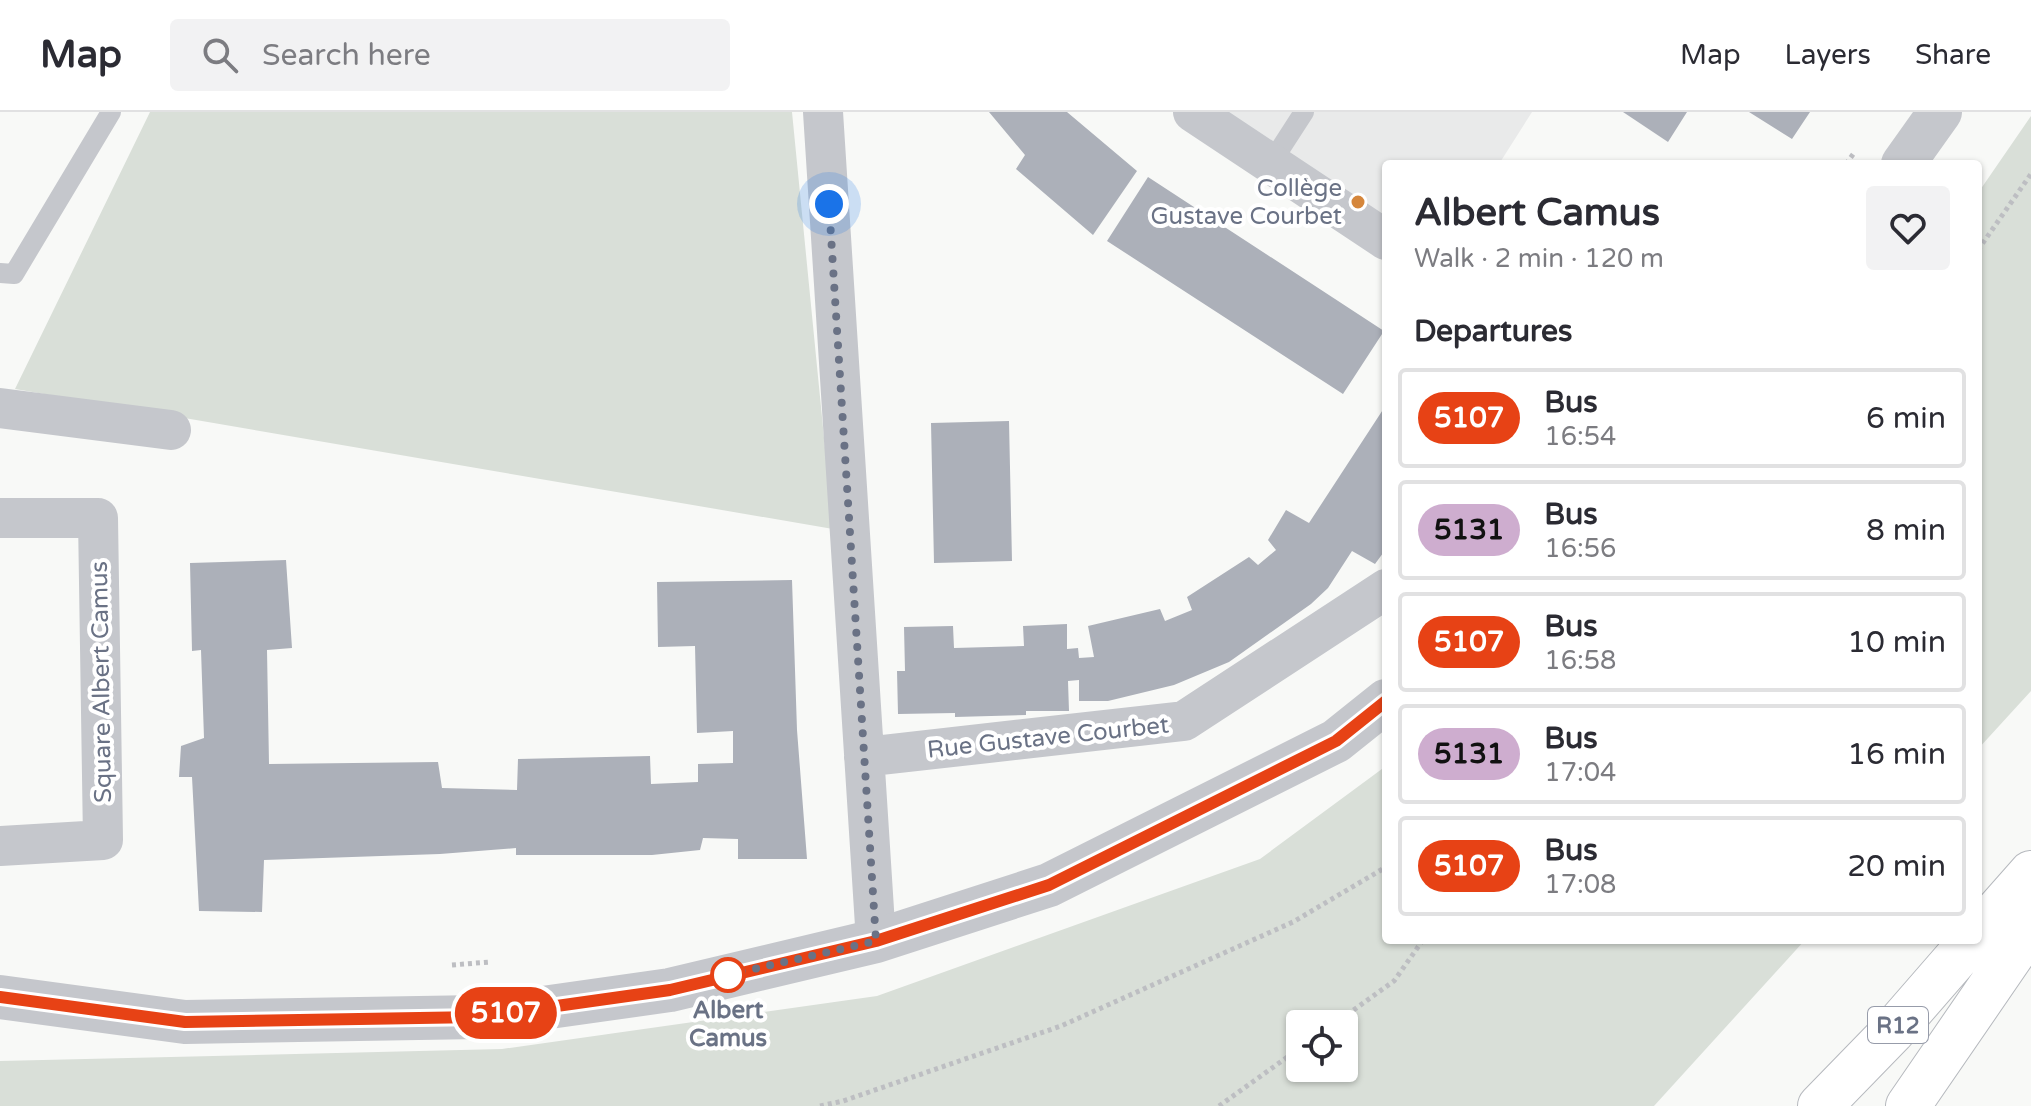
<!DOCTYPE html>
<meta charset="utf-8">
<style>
:root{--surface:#fff;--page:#f2f2f3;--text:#2b2b33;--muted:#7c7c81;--line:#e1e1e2}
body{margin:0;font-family:"Varela Round",sans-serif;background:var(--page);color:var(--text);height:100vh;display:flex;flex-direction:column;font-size:30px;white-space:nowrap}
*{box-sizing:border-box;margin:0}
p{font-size:26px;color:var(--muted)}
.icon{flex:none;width:44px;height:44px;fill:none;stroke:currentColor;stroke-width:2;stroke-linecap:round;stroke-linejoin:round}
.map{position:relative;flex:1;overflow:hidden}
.side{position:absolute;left:1382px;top:48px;width:600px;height:784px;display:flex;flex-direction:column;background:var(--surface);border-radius:8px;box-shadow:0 2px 6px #0004}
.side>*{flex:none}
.badge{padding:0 16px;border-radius:26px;font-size:28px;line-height:52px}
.tools{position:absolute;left:1286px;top:898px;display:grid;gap:16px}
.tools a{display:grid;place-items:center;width:72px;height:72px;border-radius:8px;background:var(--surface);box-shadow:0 2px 6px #0004;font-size:40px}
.you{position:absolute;width:40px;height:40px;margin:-20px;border:6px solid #fff;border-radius:50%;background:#1a73e8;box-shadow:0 0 0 12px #1a73e833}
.map>.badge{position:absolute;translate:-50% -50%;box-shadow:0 0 0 4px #fff}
h2{padding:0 32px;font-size:30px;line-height:72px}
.round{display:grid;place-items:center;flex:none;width:84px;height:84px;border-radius:8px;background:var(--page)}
.summary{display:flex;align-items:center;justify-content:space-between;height:136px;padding:0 32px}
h1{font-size:38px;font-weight:700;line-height:60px}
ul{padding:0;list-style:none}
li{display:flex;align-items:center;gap:24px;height:100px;margin:0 16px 12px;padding:0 16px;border:4px solid var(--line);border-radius:8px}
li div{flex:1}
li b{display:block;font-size:30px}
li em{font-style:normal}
li .badge{min-width:88px;font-weight:700;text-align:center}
header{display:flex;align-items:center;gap:48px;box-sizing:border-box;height:112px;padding:0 40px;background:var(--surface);border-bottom:2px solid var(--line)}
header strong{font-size:38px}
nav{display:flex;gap:44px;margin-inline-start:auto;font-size:28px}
.search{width:560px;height:72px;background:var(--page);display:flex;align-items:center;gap:20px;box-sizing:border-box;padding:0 28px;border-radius:8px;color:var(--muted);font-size:30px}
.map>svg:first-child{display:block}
.built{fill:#e9eaea}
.green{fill:#d9dfd8;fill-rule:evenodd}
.building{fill:#acb0b9}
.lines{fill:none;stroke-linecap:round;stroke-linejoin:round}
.primary-casing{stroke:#b6b9be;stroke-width:46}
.path{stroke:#bdbec2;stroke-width:5;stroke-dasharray:4 4;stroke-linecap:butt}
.service{stroke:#c5c7cc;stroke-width:20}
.minor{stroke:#c5c7cc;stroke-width:40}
.tertiary{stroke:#c5c7cc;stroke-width:44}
.primary{stroke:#fff;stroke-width:44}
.line-casing{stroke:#fff;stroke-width:18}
.line{stroke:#e74215;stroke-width:12}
.walk{stroke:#6a7285;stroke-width:8;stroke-dasharray:0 14.4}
.poi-dot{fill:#d5863b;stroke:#fff;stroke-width:3}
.stop-dot{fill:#fff;stroke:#e74215;stroke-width:4}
.labels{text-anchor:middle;stroke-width:8;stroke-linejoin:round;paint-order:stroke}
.shield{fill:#fff;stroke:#979caa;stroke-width:2}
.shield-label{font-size:22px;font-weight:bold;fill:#6a7285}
.poi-label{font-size:24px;fill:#6a7285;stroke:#fff;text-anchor:end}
.street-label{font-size:24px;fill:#6a7285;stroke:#fff}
.stop-label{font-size:24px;font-weight:bold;fill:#6a7285;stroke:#fff}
</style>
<header>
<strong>Map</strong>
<div class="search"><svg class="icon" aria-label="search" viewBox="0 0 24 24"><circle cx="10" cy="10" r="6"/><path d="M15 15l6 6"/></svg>Search here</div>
<nav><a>Map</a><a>Layers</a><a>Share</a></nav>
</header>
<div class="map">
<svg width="2031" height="994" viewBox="0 0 2031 994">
<rect width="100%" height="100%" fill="#f8f9f7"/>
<path class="built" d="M1193 0H1532L1499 52H1386V128Z"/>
<path class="green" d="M150 0H792L833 417 15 277Z
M2031 4V579L1978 637V81Z
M1386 654V828H1805L1654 994H0V949L502 937 877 884 1260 747ZM1344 912V956H1300V912Z"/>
<path class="building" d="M989 0H1067L1137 59 1093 123 1016 57 1025 43Z
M1623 0H1687L1668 30Z
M1749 0H1810L1792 27Z
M1148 65 1384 219 1343 282 1107 129Z
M1386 293V437L1375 452 1352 439 1328 476 1311 492 1229 550 1174 573 1108 589H1079V568L1068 569 1069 599H1026V603L955 605V601L898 602 897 559H905L904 515 953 514 954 536 1024 534 1023 514 1067 512V537L1078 536 1079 546 1094 545 1088 514 1160 497 1165 509 1192 498 1187 485 1249 445 1258 453 1276 438 1268 428 1286 398 1309 411Z
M1009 309 1012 449 934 451 931 311Z
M286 448 292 536 267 538 269 652 438 650 442 676 517 678 518 647 650 644 651 672 698 670V652L733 651V619L697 621 695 534 658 535 657 470 792 468 797 618 807 747H738V727L703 726 700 738 652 743H516V736L440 742 264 748 262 800 199 799 192 665H179L181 634 204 626 201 538 192 539 190 451Z"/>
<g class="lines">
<defs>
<path id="primary" d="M1978 821 2031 761
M1820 994 1892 920 1972 828
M1908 994 2031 815"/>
</defs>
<use href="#primary" class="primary-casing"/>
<path class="path" d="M1846 52 1854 41
M1978 138 2031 62
M452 853 490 850
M1334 912 1394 869 1423 828
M820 994 843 989 1061 914 1293 810 1386 755
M1219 994 1300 936"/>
<path class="service" d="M1271 51 1304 0
M0 161 14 162 111 0"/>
<path class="minor" d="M823 0 876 829
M1193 0 1386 128
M0 296 171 318
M0 406H98L103 728 0 734
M864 645 1184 609 1386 477"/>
<path class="tertiary" d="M1903 52 1940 0
M0 885 185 910 479 905 670 878 876 829 1049 773 1336 629 1386 589"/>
<use href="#primary" class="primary"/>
</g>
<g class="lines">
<defs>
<path id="line" d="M0 885 185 910 479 905 670 878 876 829 1049 773 1336 629 1386 589"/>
</defs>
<use href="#line" class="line-casing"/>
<use href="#line" class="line"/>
<path class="walk" d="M728 863 876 829 829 92"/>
</g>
<circle class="poi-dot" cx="1358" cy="90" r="8"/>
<circle class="stop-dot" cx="728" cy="863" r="16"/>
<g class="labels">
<rect class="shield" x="1868" y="895" width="60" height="36" rx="6"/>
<g class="shield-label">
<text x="1898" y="921">R12</text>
</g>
<g class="poi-label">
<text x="1342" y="84">Collège<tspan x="1342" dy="28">Gustave Courbet</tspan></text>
</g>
<g class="street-label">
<text transform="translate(101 570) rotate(-91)" y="8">Square Albert Camus</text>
<text transform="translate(1048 625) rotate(-6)" y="8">Rue Gustave Courbet</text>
</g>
<g class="stop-label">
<text x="728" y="906">Albert<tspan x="728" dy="28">Camus</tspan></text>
</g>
</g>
</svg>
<div class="tools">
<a><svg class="icon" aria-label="locate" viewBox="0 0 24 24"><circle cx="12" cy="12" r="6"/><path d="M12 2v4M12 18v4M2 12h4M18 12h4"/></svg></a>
</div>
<div class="you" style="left:829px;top:92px"></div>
<b class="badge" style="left:506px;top:901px;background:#e74215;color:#fff">5107</b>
<section class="side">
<div class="summary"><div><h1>Albert Camus</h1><p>Walk · 2 min · 120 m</p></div><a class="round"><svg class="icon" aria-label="heart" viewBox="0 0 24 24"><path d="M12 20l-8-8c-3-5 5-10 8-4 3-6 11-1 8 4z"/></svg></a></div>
<h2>Departures</h2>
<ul>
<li><span class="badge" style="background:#e74215;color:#fff">5107</span><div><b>Bus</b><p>16:54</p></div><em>6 min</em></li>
<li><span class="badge" style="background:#ceadcf;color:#111">5131</span><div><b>Bus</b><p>16:56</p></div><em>8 min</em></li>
<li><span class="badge" style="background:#e74215;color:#fff">5107</span><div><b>Bus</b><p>16:58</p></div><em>10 min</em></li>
<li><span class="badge" style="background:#ceadcf;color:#111">5131</span><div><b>Bus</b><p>17:04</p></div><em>16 min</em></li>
<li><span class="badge" style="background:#e74215;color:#fff">5107</span><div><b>Bus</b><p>17:08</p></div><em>20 min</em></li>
</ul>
</section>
</div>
